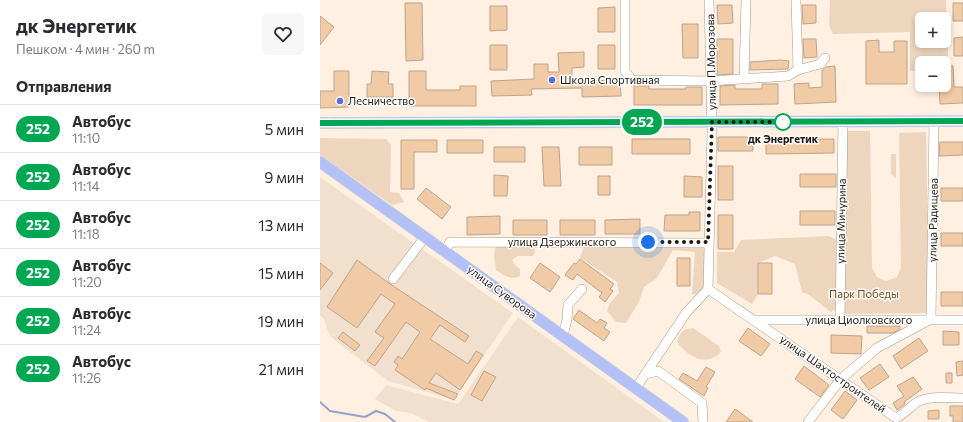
<!DOCTYPE html>
<html lang="ru">
<meta charset="utf-8">
<style>
:root{--surface:#fff;--page:#f7f7f7;--text:#2b2b33;--muted:#7c7c81;--line:#e1e1e2}
body{margin:0;font-family:Commissioner,sans-serif;background:var(--page);color:var(--text);height:100vh;display:flex;flex-direction:column;font-size:15px;white-space:nowrap}
*{box-sizing:border-box;margin:0}
p{font-size:13px;color:var(--muted)}
.icon{flex:none;width:22px;height:22px;fill:none;stroke:currentColor;stroke-width:2;stroke-linecap:round;stroke-linejoin:round}
.map{position:relative;flex:1;overflow:hidden}
.sheet{display:flex;flex-direction:column;background:var(--surface);width:320px}
.sheet>*{flex:none}
.badge{padding:0 8px;border-radius:13px;font-size:14px;line-height:26px}
.controls{position:absolute;left:595px;top:12px;display:grid;gap:8px}
.controls a{display:grid;place-items:center;width:36px;height:36px;border-radius:6px;background:var(--surface);box-shadow:0 2px 6px #0003;font-size:20px}
.you{position:absolute;width:20px;height:20px;margin:-10px;border:3px solid #fff;border-radius:50%;background:#1a73e8;box-shadow:0 0 0 6px #1a73e833}
.map>.badge{position:absolute;translate:-50% -50%;box-shadow:0 0 0 2px #fff}
h2{padding:0 16px;font-size:15px;line-height:36px}
.round{display:grid;place-items:center;flex:none;width:42px;height:42px;border-radius:6px;background:var(--page)}
.overview{display:flex;align-items:center;justify-content:space-between;height:68px;padding:0 16px}
h1{font-size:19px;font-weight:700;line-height:30px}
ul{padding:0;list-style:none}
li{display:flex;align-items:center;gap:12px;height:48px;padding:0 16px;border-top:1px solid var(--line)}
li div{flex:1}
li b{display:block;font-size:15px}
li em{font-style:normal}
li .badge{min-width:44px;font-weight:700;text-align:center}
main{display:flex;flex:1;min-height:0}
.map>svg:first-child{display:block}
.built{fill:#f1e0ce}
.green{fill:#edd5be;fill-rule:evenodd}
.lines{fill:none;stroke-linecap:round;stroke-linejoin:round}
.stream{stroke:#94a1cc;stroke-width:2}
.building{fill:#f1caa6;stroke:#bba48e}
.minor-casing{stroke:#b19a84;stroke-width:10}
.major-casing{stroke:#dbdad9;stroke-width:12}
.minor{stroke:#fff;stroke-width:9}
.major{stroke:#b4c1f6;stroke-width:11}
.line-casing{stroke:#fff;stroke-width:9}
.line{stroke:#00a651;stroke-width:6}
.walk{stroke:#211910;stroke-width:4;stroke-dasharray:0 7.2}
.poi-dot{fill:#576de3;stroke:#fff;stroke-width:1.5}
.stop-dot{fill:#fff;stroke:#00a651;stroke-width:2}
.labels{text-anchor:middle;stroke-width:3;stroke-linejoin:round;paint-order:stroke}
.street-label{font-size:11px;fill:#211910;stroke:#fff}
.poi-label{font-size:11px;fill:#211910;stroke:#fff;text-anchor:start}
.stop-label{font-size:11px;font-weight:bold;fill:#211910;stroke:#fff}
.park-label{font-size:11px;fill:#7a4a0f;stroke:#fff}
</style>
<main>
<section class="sheet">
<div class="overview"><div><h1>дк Энергетик</h1><p>Пешком · 4 мин · 260 m</p></div><a class="round"><svg class="icon" aria-label="heart" viewBox="0 0 24 24"><path d="M12 20l-8-8c-3-5 5-10 8-4 3-6 11-1 8 4z"/></svg></a></div>
<h2>Отправления</h2>
<ul>
<li><span class="badge" style="background:#00a651;color:#fff">252</span><div><b>Автобус</b><p>11:10</p></div><em>5 мин</em></li>
<li><span class="badge" style="background:#00a651;color:#fff">252</span><div><b>Автобус</b><p>11:14</p></div><em>9 мин</em></li>
<li><span class="badge" style="background:#00a651;color:#fff">252</span><div><b>Автобус</b><p>11:18</p></div><em>13 мин</em></li>
<li><span class="badge" style="background:#00a651;color:#fff">252</span><div><b>Автобус</b><p>11:20</p></div><em>15 мин</em></li>
<li><span class="badge" style="background:#00a651;color:#fff">252</span><div><b>Автобус</b><p>11:24</p></div><em>19 мин</em></li>
<li><span class="badge" style="background:#00a651;color:#fff">252</span><div><b>Автобус</b><p>11:26</p></div><em>21 мин</em></li>
</ul>
</section>
<div class="map">
<svg width="643" height="422" viewBox="0 0 643 422">
<rect width="100%" height="100%" fill="#fff0e1"/>
<path class="built" d="M0 177 193 313 134 400 68 381 13 339 8 332 4 319 0 315Z
M198 317 344 422H109L91 413 76 411 55 399 66 385 138 404Z"/>
<path class="green" d="M510 0H626L628 56 608 57 604 63H602L599 71H590V32L513 34 509 25ZM602 19H624V41H602Z
M522 131H550L552 268 557 277 566 281 577 277 581 267 579 133 606 132 609 304 607 313 525 314Z
M0 138 66 139 71 145 70 192 79 193 84 202 72 205 0 155Z
M571 154H576V179L571 173Z
M509 236 517 240 519 307 511 312 489 295 482 292 475 264 455 256 438 263V294L432 304 397 283V252H414L421 240Z
M265 244 384 245 385 287 374 295 372 294 375 252 353 250 337 278 324 287 319 302 306 323 296 322 287 311 290 303 299 293 297 282 260 258Z
M176 245 213 246 215 252 213 256H198L192 260 196 266 200 269V276C191 281 183 275 176 270L174 256Z
M373 328 399 346 401 352C385 368 368 356 357 342 360 332 363 329 373 328Z"/>
<g class="lines">
<path class="stream" d="M0 402 10 411 45 417 56 411 65 414 75 422"/>
</g>
<path class="building" d="M85 3H102L103 60 86 61Z
M633 3H643V21H633Z
M397 5H412L413 23 398 24Z
M482 5H496V23L483 24Z
M170 6H187V30L170 31Z
M295 7V32H278V8Z
M0 16 14 27 0 45Z
M362 24H378V58H363Z
M643 37V56H634V38Z
M397 39H413V74L397 75Z
M483 39H496L497 57 484 58Z
M559 40V52H574V41H587V84H546V41Z
M170 45H187V70H170Z
M278 45H295V69H278Z
M264 52V67L252 68V81L300 80 301 96 262 97V88L211 89 212 95 172 96 171 81 214 79V64H228V72H239L238 53Z
M460 60 469 61 468 69 430 70V62Z
M515 66 516 102 475 104 474 84 489 83V88L502 87V70L506 67Z
M624 66H633L634 87H643V103L620 104 619 85H624Z
M14 71H29V107L0 108V91H14Z
M52 71 69 72 68 84H73V97H47V84H51Z
M89 71H106V90H140V86H156V106H89Z
M442 84H458V104L400 105V86L415 85V89H442Z
M314 86H329V89H366V87H382V105H314Z
M398 137H433V151H398Z
M312 139H370V154H312Z
M514 139V153L446 154V140Z
M81 140H117V152H94V189H81Z
M127 140H163V153H127Z
M620 142H643V155L619 156Z
M174 147H205V162H174Z
M222 147H239L241 186H224Z
M259 147H292V165H259Z
M398 166H413V200H398Z
M480 174H516V187H480Z
M174 175 188 176 187 196H174Z
M278 176H290V195H278Z
M364 176 382 177V197H364Z
M106 188 131 207 122 219 97 199Z
M621 188H643V201H621Z
M480 211H515V225H480Z
M369 212H380V231H344L345 215H369Z
M398 215H413V249H398Z
M180 216V234L147 235V217Z
M320 219V234H285V220Z
M193 220H227V235H193Z
M240 220H275V235H240Z
M621 233H643V246H621Z
M357 258H370V286H357Z
M260 259 294 284 290 289 293 291 285 302 279 297 282 293 257 274 253 280 245 275 254 263 256 264Z
M37 260 70 284 149 336 145 342 120 325 110 339 148 364 156 351 163 355 140 390 116 373 109 383 138 394 134 400 106 388 105 390 75 370 78 365 74 362 78 356 82 359 100 332 86 322 55 366 47 361 64 338 55 332 75 304 61 294 37 328 7 307Z
M0 263 13 273 0 290Z
M220 263 240 277 230 292 210 278Z
M438 263H452V294H438Z
M621 292H643V306H621Z
M259 310 277 323 280 319 287 323 284 328 290 332 284 341 253 319Z
M547 326H580V329L573 333H547Z
M428 328 450 344 441 356 419 341Z
M623 331 639 332V345H623Z
M23 332 40 345 35 351 18 338Z
M511 335 542 336 541 354 511 353Z
M599 338 608 351 581 369 573 356Z
M643 361V375L637 376 636 362Z
M560 364 569 377 549 390 540 378Z
M484 366 509 385 500 397 475 379Z
M386 367 395 372 386 387 388 388 384 396 359 379 363 373 377 381Z
M164 371 176 377 162 401 151 395Z
M626 373H632V383H626Z
M593 377 602 389 584 402 585 404 577 410 573 403 584 396 577 386Z
M525 391 537 400 523 419 511 410Z
M630 406H643V422H633V416H630Z
M415 409 433 422H406Z
M619 410V419H608V411Z"/>
<g class="lines">
<defs>
<path id="minor" d="M305 0V71L312 80 391 81 468 76 478 70 476 0
M478 70 500 64 505 58
M424 79 426 0
M125 251 130 242 388 243
M73 279 105 237
M388 289 576 418
M434 320H643
M520 320 523 121
M243 335 247 320 248 305 262 289
M325 374 338 371 382 403 383 422
M316 388 366 313 388 289 392 132 389 0
M576 418C584 414 589 408 596 403 609 395 629 398 643 398
M488 422 521 379 557 348 611 319 614 121"/>
<path id="major" d="M0 123 643 121
M0 162 363 422"/>
</defs>
<use href="#minor" class="minor-casing"/>
<use href="#major" class="major-casing"/>
<use href="#minor" class="minor"/>
<use href="#major" class="major"/>
</g>
<g class="lines">
<defs>
<path id="line" d="M0 123 643 121"/>
</defs>
<use href="#line" class="line-casing"/>
<use href="#line" class="line"/>
<path class="walk" d="M328 242H388L392 122H463"/>
</g>
<g class="poi-dot">
<circle cx="232" cy="80" r="4"/>
<circle cx="20" cy="101" r="4"/>
</g>
<circle class="stop-dot" cx="463" cy="122" r="8"/>
<g class="labels">
<g class="street-label">
<text transform="translate(391 62) rotate(-91)" y="4">улица П.Морозова</text>
<text transform="translate(613 220) rotate(-89)" y="4">улица Радищева</text>
<text transform="translate(521 221) rotate(-89)" y="4">улица Мичурина</text>
<text x="242" y="246">улица Дзержинского</text>
<text transform="translate(182 292) rotate(36)" y="4">улица Суворова</text>
<text x="539" y="324">улица Циолковского</text>
<text transform="translate(513 374) rotate(35)" y="4">улица Шахтостроителей</text>
</g>
<g class="poi-label">
<text x="240" y="84">Школа Спортивная</text>
<text x="28" y="105">Лесничество</text>
</g>
<g class="stop-label">
<text x="463" y="143">дк Энергетик</text>
</g>
<g class="park-label">
<text x="544" y="298">Парк Победы</text>
</g>
</g>
</svg>
<div class="controls">
<a>+</a>
<a>−</a>
</div>
<div class="you" style="left:328px;top:242px"></div>
<b class="badge" style="left:322px;top:122px;background:#00a651;color:#fff">252</b>
</div>
</main>
